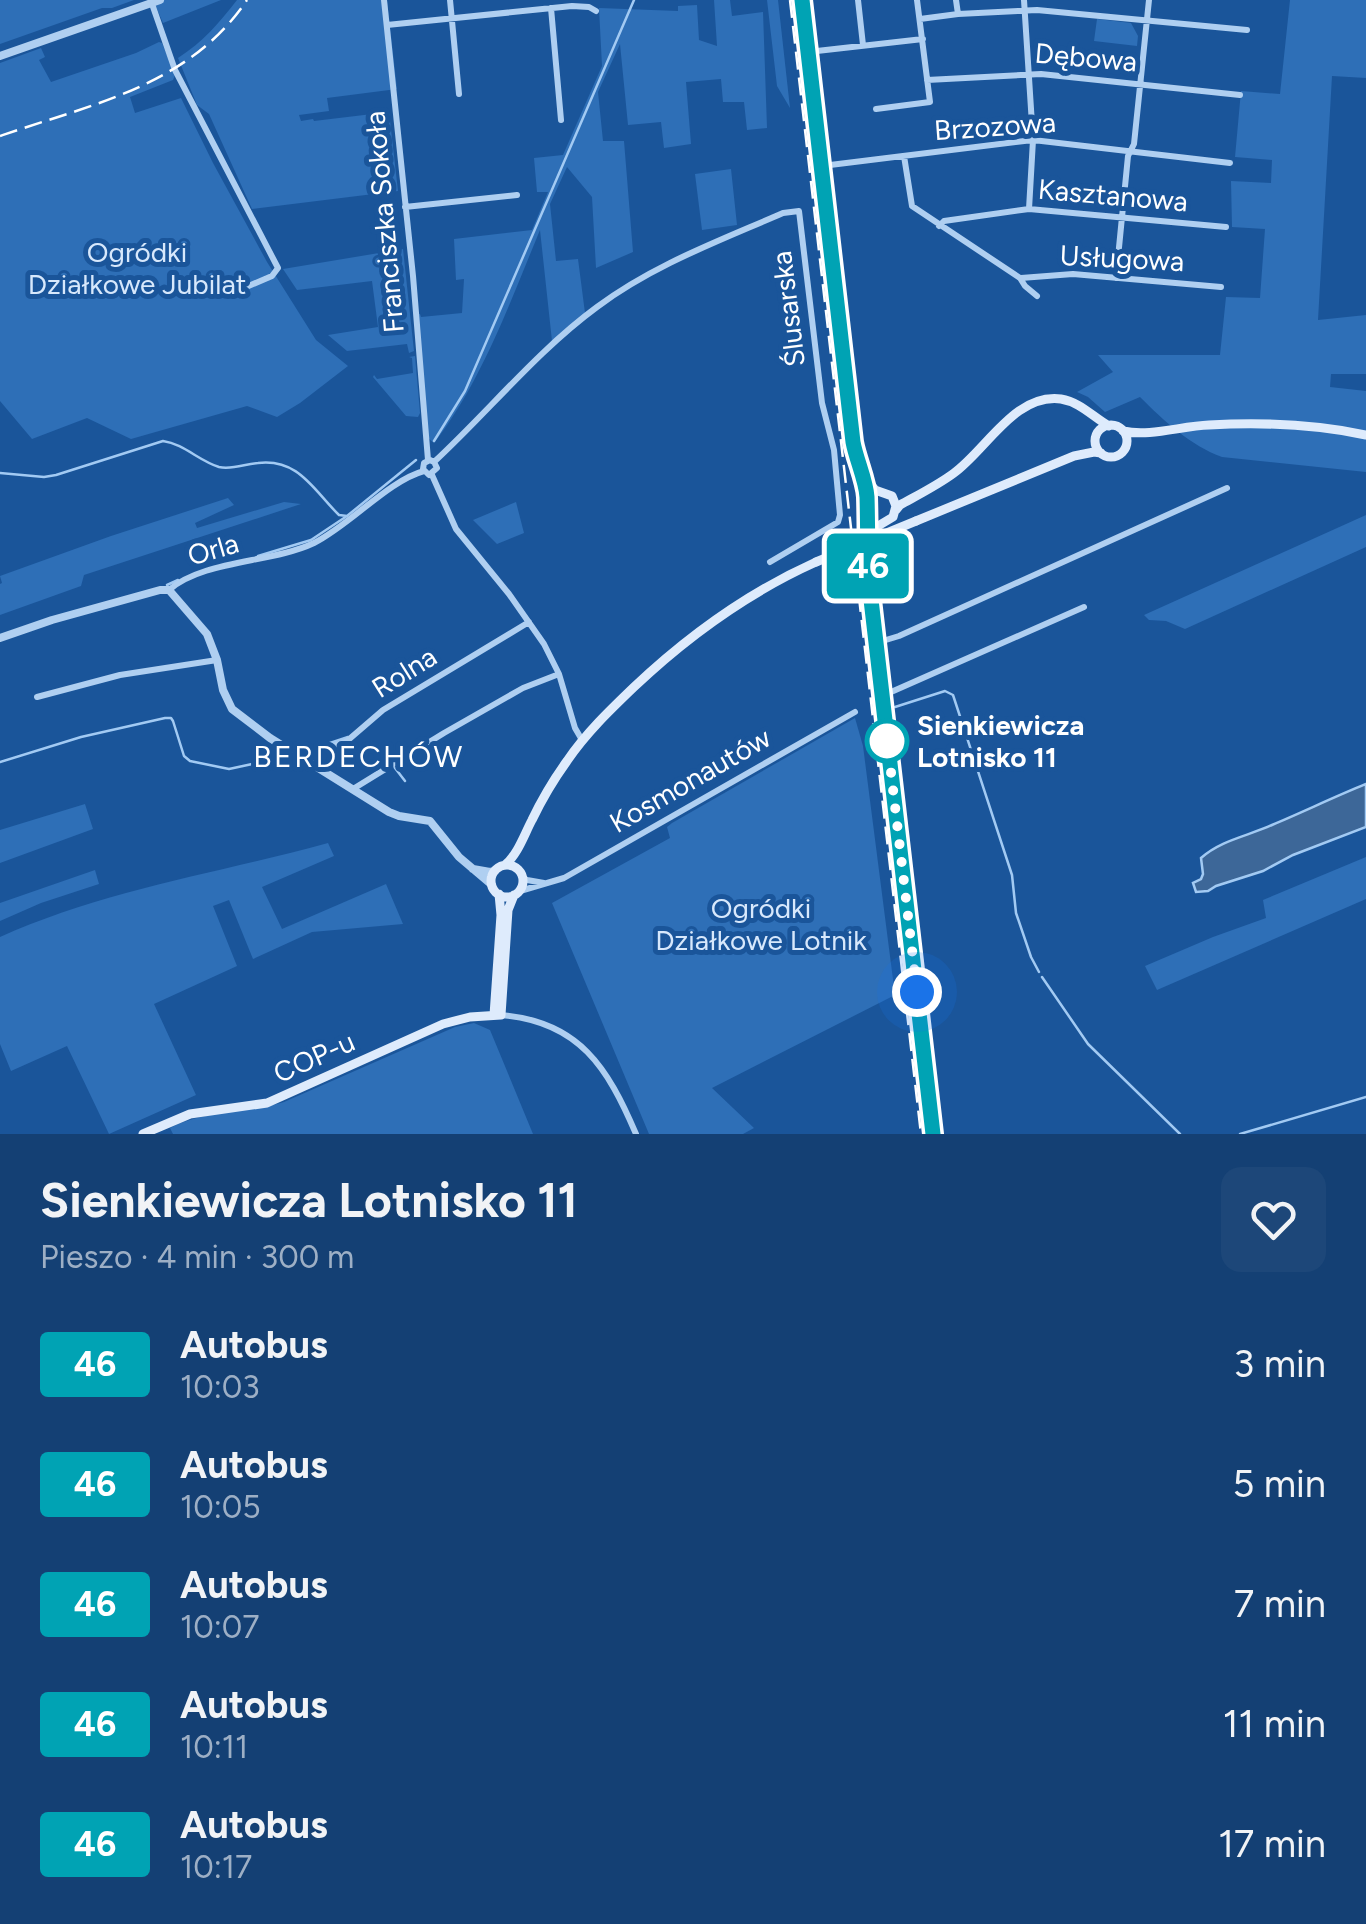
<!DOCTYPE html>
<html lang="pl">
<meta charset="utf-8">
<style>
:root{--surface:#144074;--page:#1d4779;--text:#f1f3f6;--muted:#9dafc5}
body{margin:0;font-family:Figtree,sans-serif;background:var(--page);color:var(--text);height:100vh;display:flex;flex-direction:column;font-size:38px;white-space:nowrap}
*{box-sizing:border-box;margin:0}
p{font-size:32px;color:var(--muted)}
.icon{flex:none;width:55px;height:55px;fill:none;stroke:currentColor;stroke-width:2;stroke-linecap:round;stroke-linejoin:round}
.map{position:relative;height:1134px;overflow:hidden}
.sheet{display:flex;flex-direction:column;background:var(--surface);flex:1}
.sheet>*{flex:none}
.badge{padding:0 20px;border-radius:8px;font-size:35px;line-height:65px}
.you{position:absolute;width:50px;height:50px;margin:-25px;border:8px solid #fff;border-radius:50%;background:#1a73e8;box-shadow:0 0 0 15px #1a73e833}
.map>.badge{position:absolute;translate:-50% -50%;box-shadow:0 0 0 5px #fff}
.round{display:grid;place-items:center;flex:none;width:105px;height:105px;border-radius:20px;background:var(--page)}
.headline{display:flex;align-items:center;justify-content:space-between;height:170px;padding:0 40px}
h1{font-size:48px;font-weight:700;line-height:75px}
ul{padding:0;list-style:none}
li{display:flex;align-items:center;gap:30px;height:120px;padding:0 40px}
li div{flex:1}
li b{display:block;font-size:38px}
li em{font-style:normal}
li .badge{min-width:110px;font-weight:700;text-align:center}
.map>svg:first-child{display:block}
.green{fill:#2e6fb7}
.water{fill:#3d6798;stroke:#a2caf3;stroke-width:2.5}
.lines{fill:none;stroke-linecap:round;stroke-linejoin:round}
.stream{stroke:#a2caf3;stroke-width:2.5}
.minor{stroke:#afcff1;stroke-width:6}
.tertiary{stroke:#afcff1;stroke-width:8}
.secondary{stroke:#deebfc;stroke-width:9}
.rail{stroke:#fff;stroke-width:2.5;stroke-dasharray:18 8;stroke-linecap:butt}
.secondary-bridge{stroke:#deebfc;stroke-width:9}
.line-casing{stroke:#fff;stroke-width:22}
.line{stroke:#00a3b4;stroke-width:15}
.walk{stroke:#fff;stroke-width:10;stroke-dasharray:0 18}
.stop-dot{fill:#fff;stroke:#00a3b4;stroke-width:5}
.labels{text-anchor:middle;stroke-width:10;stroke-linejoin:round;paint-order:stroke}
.street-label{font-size:28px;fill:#fff;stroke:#1a559a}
.park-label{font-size:28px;fill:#d7e8fc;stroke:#1a559a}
.stop-label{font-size:28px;font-weight:bold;fill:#fff;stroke:#1a559a;text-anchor:start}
.neighbourhood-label{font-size:30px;letter-spacing:2.5px;fill:#fff;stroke:#1a559a}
</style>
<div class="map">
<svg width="1366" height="1134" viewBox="0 0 1366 1134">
<rect width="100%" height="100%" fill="#1a559a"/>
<path class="green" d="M0 0H134L112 8H102L0 44Z
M153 0H221L163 23Z
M237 0H387L397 89 327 98 329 111 299 115 301 121 313 119 314 121 389 112 398 191 252 209 209 114 197 105 178 58C203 42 219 23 237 0Z
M714 0H730L732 16 763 12 767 128 747 130 744 102H723L721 79 686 82 691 144 664 148 661 122 628 125 620 44 598 92 603 141H624L633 252 596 268 592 197 567 167 550 204 556 261 578 259 585 313 552 341 540 230C511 300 481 383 434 443L428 438 418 314H420L421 317 462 313 464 279 456 280 454 239 532 230 548 192H537L534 158 563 155 602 66 599 8 678 11V6L697 5 699 40 717 46Z
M767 0H778L790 108 777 86Z
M1290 0H1366V78L1332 76 1318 320 1366 315V374H1331L1330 387 1366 391V472L1222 457C1191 446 1163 420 1140 397L1105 412 1088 397 1077 392 1113 372 1098 355H1220L1226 297 1260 298 1265 229 1232 227 1231 181 1271 183 1272 160 1235 157 1241 91 1280 94Z
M1097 19 1131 23 1138 36 1137 46 1094 41Z
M159 42 162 43 175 75 173 80 130 97 135 113 181 98 213 163 267 262 316 340 348 366 300 403 277 417 247 406 131 439 87 418 32 439 0 401V63L41 48 45 57 39 60 51 82 136 53Z
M731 169 737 225 702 230 695 174Z
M403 249 414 351 409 353 407 344 347 351 328 335 378 327 372 281 297 290 283 269Z
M415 356 420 413 418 417 406 416 373 377 374 375 377 379 413 373 412 358 409 357Z
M228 498 234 505 195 523 197 528 284 502 301 504 84 575 81 586 0 615V584L2 583 0 576 111 536Z
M516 502 524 533 497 544 473 520Z
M1366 515V547L1185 629 1166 621 1149 620 1144 615Z
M855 718 863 746 895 995 712 1088 754 1128 743 1134H649L552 903 670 838 667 827 672 823Z
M85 804 93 829 0 863V830Z
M328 843 334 856 262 887 282 929 386 884 403 924 312 932 253 959 229 900 213 906 237 966 154 1004 196 1095 109 1134 67 1046 11 1071 0 1044V937C104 890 219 873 328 843Z
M1366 857V899L1157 990 1145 966 1213 937 1266 918 1263 900Z
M95 870 99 884 41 903 0 921V903Z
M474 1023 490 1030 533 1134H173L170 1128C205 1110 247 1113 284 1102L455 1027Z"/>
<path class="water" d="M1366 784V827L1293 855 1263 871 1216 886 1208 891 1196 892 1193 883 1201 879 1203 874 1201 858C1221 840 1248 836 1272 825 1303 812 1334 797 1366 784Z"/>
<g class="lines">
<path class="stream" d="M434 441 465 391 634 0
M0 473 44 477 56 475 163 441C184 444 199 461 219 467 232 470 245 464 258 463 299 458 314 491 339 515L347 516
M258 556 311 540 347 516 416 460
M167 585 178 580
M895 707 945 691 953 695 1012 875 1016 913 1031 957 1039 972
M371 743 379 746 391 762
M306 751 348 737
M0 762 81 737 165 718H171L173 721 184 756 190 761 229 769 289 756
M395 768 405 781
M1042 977 1088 1044 1180 1134
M1240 1134 1366 1097"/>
<path class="minor" d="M384 0 413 276 428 460
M450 0 459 94
M858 0 863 45
M956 0 958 14
M1024 0 1033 140 1029 209
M151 1 175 70 278 268 272 276 230 294
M551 8 561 120
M920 19 958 14 1037 10 1247 30
M387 25 572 6 589 7 596 11
M808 52 923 39
M927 80 1041 74 1240 95
M876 109 930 102 917 0
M904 156 912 206 1020 278 1025 286 1037 296
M822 166 1033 140 1230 163
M405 207 517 195
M939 226 944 221 1029 209 1226 227
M1021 278 1073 274 1221 287
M1116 278 1128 156 1134 144 1149 0
M434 462 437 468 429 475 423 469 424 463 430 460 434 462C489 411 537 351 597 307 653 265 719 241 783 213L799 211 822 403 834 450 840 515 838 522 833 525 770 562
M432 475 456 529 509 594 544 644 559 674 575 728 582 740
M169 590C203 560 272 563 314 543 350 525 388 481 424 471
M876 643 899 636 1227 488
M882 696 1084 607
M37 697 120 675 217 660
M304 759 308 755 347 741 383 710 529 622
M353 789 444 733 523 688 559 674
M522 877 527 880 544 883
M520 891 564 878 855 712
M501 1015C579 1021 608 1068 636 1134"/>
<path class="tertiary" d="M0 56 160 0
M0 638 52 620 160 590H169L207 634 217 660 223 690 232 709 270 738 389 812 399 816 430 821 459 857 492 885
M473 869 490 872 495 871"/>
<path class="secondary" d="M802 0 853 442C856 460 866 480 867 497 868 527 867 560 870 591L933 1134
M1095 441a16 16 0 1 1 32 0a16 16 0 1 1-32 0Z
M1123 431C1150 437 1181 426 1209 425 1262 422 1314 424 1366 435
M866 478 875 490 892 496 896 506 893 517 878 526 871 540
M896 510 900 505C918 495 938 485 954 473 987 449 1015 393 1061 399 1080 402 1093 417 1109 426
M916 521 1074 456 1094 452 1101 453
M505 865C518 854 524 835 532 820 542 799 554 779 567 761 586 733 610 710 634 687 689 635 747 593 816 562
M491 881a16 16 0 1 1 32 0a16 16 0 1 1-32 0Z
M494 1015 501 915 499 894
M143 1134 190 1114 267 1103 443 1024 470 1017 501 1015 508 910 514 895"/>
<path class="rail" d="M790 0 921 1134
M0 136C92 104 189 86 247 0"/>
<path class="secondary-bridge" d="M816 562 916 521"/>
</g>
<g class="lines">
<defs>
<path id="line" d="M802 0 853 442C856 459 866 480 867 497 868 527 867 560 870 591L933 1134"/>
</defs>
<use href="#line" class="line-casing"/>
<use href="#line" class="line"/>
<path class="walk" d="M887 741 886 730 917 992"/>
</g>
<circle class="stop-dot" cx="887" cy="741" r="20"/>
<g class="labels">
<g class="street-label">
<text transform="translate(1086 57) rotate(5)" y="10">Dębowa</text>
<text transform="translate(995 126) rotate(-4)" y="10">Brzozowa</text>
<text transform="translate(1113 195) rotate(5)" y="10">Kasztanowa</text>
<text transform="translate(384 222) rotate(-95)" y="10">Franciszka Sokoła</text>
<text transform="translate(1122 258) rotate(3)" y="10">Usługowa</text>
<text transform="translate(788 309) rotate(-97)" y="10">Ślusarska</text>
<text transform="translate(213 549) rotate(-16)" y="10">Orla</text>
<text transform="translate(404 672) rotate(-32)" y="10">Rolna</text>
<text transform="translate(690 780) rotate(-30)" y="10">Kosmonautów</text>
<text transform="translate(314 1057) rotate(-24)" y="10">COP-u</text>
</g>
<g class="park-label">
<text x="137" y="262">Ogródki<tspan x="137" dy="32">Działkowe Jubilat</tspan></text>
<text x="761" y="918">Ogródki<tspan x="761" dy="32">Działkowe Lotnik</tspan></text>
</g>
<g class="stop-label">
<text x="917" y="735">Sienkiewicza<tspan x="917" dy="32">Lotnisko 11</tspan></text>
</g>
<g class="neighbourhood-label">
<text x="359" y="767">BERDECHÓW</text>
</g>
</g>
</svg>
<div class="you" style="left:917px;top:992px"></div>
<b class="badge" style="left:868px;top:566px;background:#00a3b4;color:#fff">46</b>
</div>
<section class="sheet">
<div class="headline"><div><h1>Sienkiewicza Lotnisko 11</h1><p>Pieszo · 4 min · 300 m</p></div><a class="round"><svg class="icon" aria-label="heart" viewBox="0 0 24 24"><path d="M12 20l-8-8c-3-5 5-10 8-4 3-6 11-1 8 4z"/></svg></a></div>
<ul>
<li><span class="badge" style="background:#00a3b4;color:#fff">46</span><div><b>Autobus</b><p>10:03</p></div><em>3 min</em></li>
<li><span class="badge" style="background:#00a3b4;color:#fff">46</span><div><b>Autobus</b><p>10:05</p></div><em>5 min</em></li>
<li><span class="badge" style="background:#00a3b4;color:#fff">46</span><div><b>Autobus</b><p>10:07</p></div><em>7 min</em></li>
<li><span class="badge" style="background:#00a3b4;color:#fff">46</span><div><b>Autobus</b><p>10:11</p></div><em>11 min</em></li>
<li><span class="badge" style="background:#00a3b4;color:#fff">46</span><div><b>Autobus</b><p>10:17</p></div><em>17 min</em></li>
</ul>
</section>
